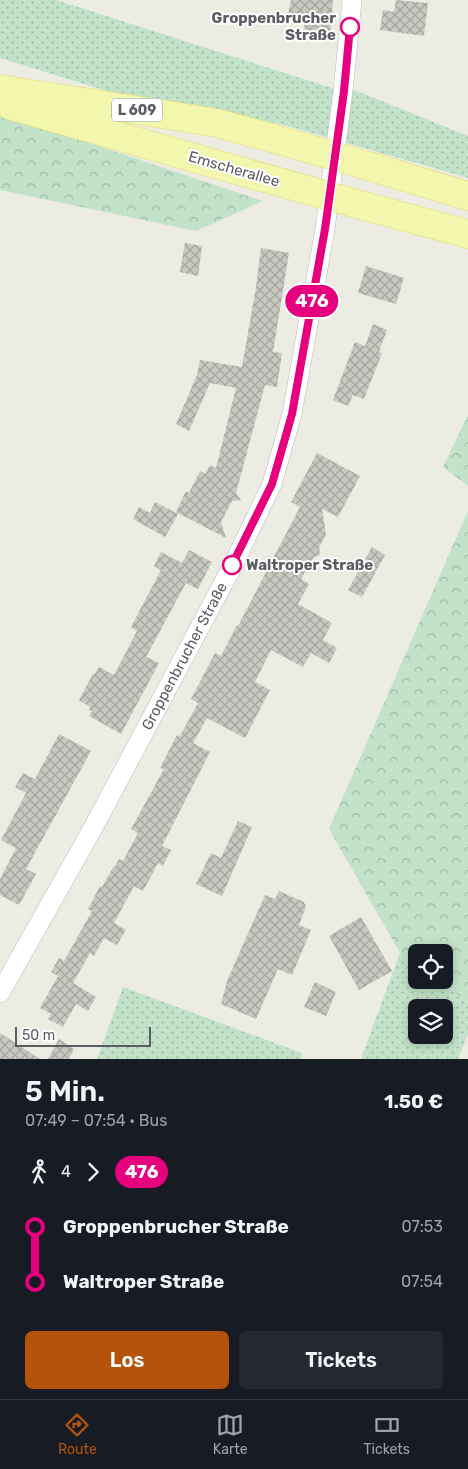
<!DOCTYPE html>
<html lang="de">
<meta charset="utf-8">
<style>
:root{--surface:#171b24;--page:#242831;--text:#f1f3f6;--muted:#9ea1a6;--line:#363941;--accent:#b45309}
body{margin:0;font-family:Rubik,sans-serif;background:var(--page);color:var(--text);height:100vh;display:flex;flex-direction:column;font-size:19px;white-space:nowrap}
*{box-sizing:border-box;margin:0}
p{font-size:16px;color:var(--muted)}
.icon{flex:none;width:28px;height:28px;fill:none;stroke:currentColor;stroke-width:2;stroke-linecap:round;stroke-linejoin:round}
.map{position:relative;height:1059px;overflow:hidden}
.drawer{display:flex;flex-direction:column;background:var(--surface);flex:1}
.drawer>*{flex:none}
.badge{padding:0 10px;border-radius:16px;font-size:18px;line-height:32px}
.tools{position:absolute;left:408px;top:944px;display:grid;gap:10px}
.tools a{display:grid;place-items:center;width:45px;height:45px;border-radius:8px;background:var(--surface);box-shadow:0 2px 8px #0003;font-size:25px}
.scale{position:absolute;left:15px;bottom:12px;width:136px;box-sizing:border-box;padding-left:5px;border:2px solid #5b5d62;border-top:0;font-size:14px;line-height:18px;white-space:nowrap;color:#5b5d62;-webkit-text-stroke:4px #fff;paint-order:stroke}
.map>.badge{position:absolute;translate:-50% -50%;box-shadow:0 0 0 2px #fff}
.legs{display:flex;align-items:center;gap:8px;height:55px;padding:0 25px;font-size:16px}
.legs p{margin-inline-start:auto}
.headline{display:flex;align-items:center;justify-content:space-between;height:85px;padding:0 25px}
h1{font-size:28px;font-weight:600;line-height:38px}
.primary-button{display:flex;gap:10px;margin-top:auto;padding:10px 25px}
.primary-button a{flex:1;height:58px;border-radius:8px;background:var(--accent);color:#fff;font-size:20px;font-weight:600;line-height:58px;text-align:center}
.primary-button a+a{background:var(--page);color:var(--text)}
ul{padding:0 25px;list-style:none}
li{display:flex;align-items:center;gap:18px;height:55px;font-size:19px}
li i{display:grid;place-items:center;width:8px;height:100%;margin:0 6px;background:currentColor}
li i::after{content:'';width:12px;height:12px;margin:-6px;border:4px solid;border-radius:50%;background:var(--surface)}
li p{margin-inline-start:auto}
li:first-child i{background:linear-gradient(#0000 50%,currentColor 0)}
li:last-child i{background:linear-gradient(currentColor 50%,#0000 0)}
.menu{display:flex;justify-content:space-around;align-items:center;height:70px;border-top:1px solid var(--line);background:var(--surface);font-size:14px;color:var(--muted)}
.menu a{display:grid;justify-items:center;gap:2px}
.menu .on{color:var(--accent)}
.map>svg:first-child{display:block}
.grass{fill:url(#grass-dots);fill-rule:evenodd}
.forest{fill:url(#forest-crowns)}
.building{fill:url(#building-cross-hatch)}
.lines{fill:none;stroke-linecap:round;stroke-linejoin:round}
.minor-casing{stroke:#b8b9be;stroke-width:20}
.primary-casing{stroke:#e3db66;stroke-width:29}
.minor{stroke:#fff;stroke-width:19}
.primary{stroke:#f3f7ae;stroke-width:28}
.primary-bridge-casing{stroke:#e3db66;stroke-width:29;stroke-linecap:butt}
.primary-bridge{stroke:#f3f7ae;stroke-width:28}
.line-1-casing{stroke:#fff;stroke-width:11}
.line-1{stroke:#e6007e;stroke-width:8}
.stop-1-dot{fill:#fff;stroke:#e6007e;stroke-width:2.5}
.labels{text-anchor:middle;stroke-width:4;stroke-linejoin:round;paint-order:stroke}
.shield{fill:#fff;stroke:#8c8e91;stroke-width:1}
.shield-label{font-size:14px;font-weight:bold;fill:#5b5d62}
.stop-label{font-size:15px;font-weight:bold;fill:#5b5d62;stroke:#fff;text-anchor:end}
.street-label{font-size:15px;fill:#5b5d62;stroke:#fff}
</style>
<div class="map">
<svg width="468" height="1059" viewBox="0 0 468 1059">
<defs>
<pattern id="grass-dots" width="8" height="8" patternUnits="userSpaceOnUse" patternTransform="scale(1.25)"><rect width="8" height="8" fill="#c2e2c9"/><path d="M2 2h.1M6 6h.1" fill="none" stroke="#a1baa7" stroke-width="1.8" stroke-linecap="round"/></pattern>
<pattern id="forest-crowns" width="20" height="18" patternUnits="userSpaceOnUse" patternTransform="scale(1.25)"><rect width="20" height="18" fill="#c2e2c9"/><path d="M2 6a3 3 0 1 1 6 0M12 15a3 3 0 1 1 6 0" fill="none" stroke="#a1baa7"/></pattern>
<pattern id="building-cross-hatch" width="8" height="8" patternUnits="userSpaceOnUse" patternTransform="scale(1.25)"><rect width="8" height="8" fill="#c8c7c0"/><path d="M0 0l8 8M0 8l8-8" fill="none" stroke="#a5a59f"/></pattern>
</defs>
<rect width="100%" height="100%" fill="#edece3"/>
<path class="grass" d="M0 0H56L338 90 352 89 468 136V178L284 125 224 112 120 95 0 58Z
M400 953 416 965V980H437L468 1002V1034L458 1059H361ZM416 1008H444V1035H416Z
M123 987 302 1053 301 1059H97Z"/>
<path class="forest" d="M0 113 263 201 196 231 0 190Z
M468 415V486L443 467Z
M468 511V1002L437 980H444V952H416V965L400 953 329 829Z"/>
<path class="building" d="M291 0H333L330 37 303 34 305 22 287 20Z
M396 0 428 3 424 36 380 30 383 10 394 12Z
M185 243 202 246 198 276 180 272Z
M261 248 289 253 273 352 282 353 277 387 265 385 236 493 241 500 232 501 221 522 226 538 176 512 186 491 189 493 200 471 205 474 210 465 216 468 236 388 210 383 189 431 176 424 197 375 200 360 242 367 256 287Z
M366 266 404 278 396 304 358 293Z
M373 324 387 330 379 352 382 353 364 399 353 395 348 406 333 400 355 342 365 346Z
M317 453 360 476 338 517 322 509 326 534 319 548 320 555 314 557 301 579 309 584 298 604 332 623 323 640 337 648 329 663 311 653 303 667 271 650 255 682 270 690 245 738 207 718 193 743 210 752 162 846 171 850 163 866 158 863 143 891 134 886 114 923 126 930 117 945 104 938 94 956 90 953 73 983 96 997 88 1011 76 1004 63 1027 48 1019 51 1014 40 1008 58 976 51 972 59 958 64 961 92 911 88 909 100 886 102 887 114 866 115 867 119 859 123 861 138 833 131 829 164 769 160 768 177 735 180 736 198 703 191 699 215 653 221 656 237 625 238 626 300 507 291 502Z
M155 502 178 514 165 537 133 519 139 507 150 513Z
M372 547 385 555 362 597 348 590Z
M189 550 212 562 198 589 186 583 146 657 159 663 121 734 89 716 92 711 89 710 90 707 79 700 93 674 94 675 99 667 114 675 137 631 131 627 161 570 154 566 161 552 182 563Z
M59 734 91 751 26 869 36 874 19 905 0 895V879L16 848 1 840 26 793 15 787 23 773 35 779Z
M238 821 252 827 222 896 196 884 211 853 221 858Z
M279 891 304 902 306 907 299 925 311 930 292 975 278 969 256 1019 221 1004 227 981 265 895 275 899Z
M361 917 392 971 359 990 329 936Z
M315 982 336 992 326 1016 304 1007Z
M0 1033 40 1059H0Z
M59 1039 74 1049 69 1059H48Z"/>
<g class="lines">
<defs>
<g id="minor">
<path id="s1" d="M0 993 93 828 233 565 272 484 292 414 325 229 343 91 352 0"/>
</g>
<path id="primary" d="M0 89 168 115 217 123 272 138
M9 105 240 171
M372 167 468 196
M368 207 468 234"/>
</defs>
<use href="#minor" class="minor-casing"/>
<use href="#primary" class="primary-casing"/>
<use href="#minor" class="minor"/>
<use href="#primary" class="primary"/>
<defs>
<path id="primary-bridge" d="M272 138 372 167
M240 171 368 207"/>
</defs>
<use href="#primary-bridge" class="primary-bridge-casing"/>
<use href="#primary-bridge" class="primary-bridge"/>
</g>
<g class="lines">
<defs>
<path id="line-1" d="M232 565 272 484 292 414 325 229 344 91 350 27"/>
</defs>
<use href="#line-1" class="line-1-casing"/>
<use href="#line-1" class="line-1"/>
</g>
<g class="stop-1-dot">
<circle cx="350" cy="27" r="9"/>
<circle cx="232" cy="565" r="9"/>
</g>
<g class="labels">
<rect class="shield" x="112" y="98.5" width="50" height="23" rx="4"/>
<g class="shield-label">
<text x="137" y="115">L 609</text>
</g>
<g class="stop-label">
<text x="336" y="23">Groppenbrucher<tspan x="336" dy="17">Straße</tspan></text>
<text x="246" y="570" text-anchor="start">Waltroper Straße</text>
</g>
<g class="street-label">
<text transform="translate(234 169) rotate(16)" y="5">Emscherallee</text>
<text dy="5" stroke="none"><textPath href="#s1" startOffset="384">Groppenbrucher Straße</textPath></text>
</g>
</g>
</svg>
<div class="tools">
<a><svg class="icon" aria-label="locate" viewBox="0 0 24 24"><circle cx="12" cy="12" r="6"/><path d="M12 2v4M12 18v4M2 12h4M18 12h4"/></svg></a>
<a><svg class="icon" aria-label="layers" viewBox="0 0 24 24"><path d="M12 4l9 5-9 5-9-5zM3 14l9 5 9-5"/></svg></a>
</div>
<div class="scale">50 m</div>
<b class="badge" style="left:312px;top:301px;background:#e6007e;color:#fff">476</b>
</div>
<section class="drawer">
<div class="headline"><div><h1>5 Min.</h1><p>07:49 – 07:54 · Bus</p></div><b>1.50 €</b></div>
<div class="legs"><svg class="icon" aria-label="walk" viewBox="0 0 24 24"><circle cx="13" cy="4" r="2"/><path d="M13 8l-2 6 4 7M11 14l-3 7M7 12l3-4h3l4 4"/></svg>4<svg class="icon" aria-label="forward" viewBox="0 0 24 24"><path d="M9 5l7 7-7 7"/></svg><b class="badge" style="background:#e6007e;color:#fff">476</b></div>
<ul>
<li><i style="color:#e6007e"></i><b>Groppenbrucher Straße</b><p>07:53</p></li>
<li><i style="color:#e6007e"></i><b>Waltroper Straße</b><p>07:54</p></li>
</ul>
<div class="primary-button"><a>Los</a><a>Tickets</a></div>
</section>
<nav class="menu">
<a class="on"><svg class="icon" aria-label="directions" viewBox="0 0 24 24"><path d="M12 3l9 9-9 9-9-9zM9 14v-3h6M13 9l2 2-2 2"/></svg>Route</a>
<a><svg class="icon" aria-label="map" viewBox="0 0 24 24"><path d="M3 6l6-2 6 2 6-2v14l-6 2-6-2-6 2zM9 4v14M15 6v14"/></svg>Karte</a>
<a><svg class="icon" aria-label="tickets" viewBox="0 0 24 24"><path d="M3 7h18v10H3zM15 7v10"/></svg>Tickets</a>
</nav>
